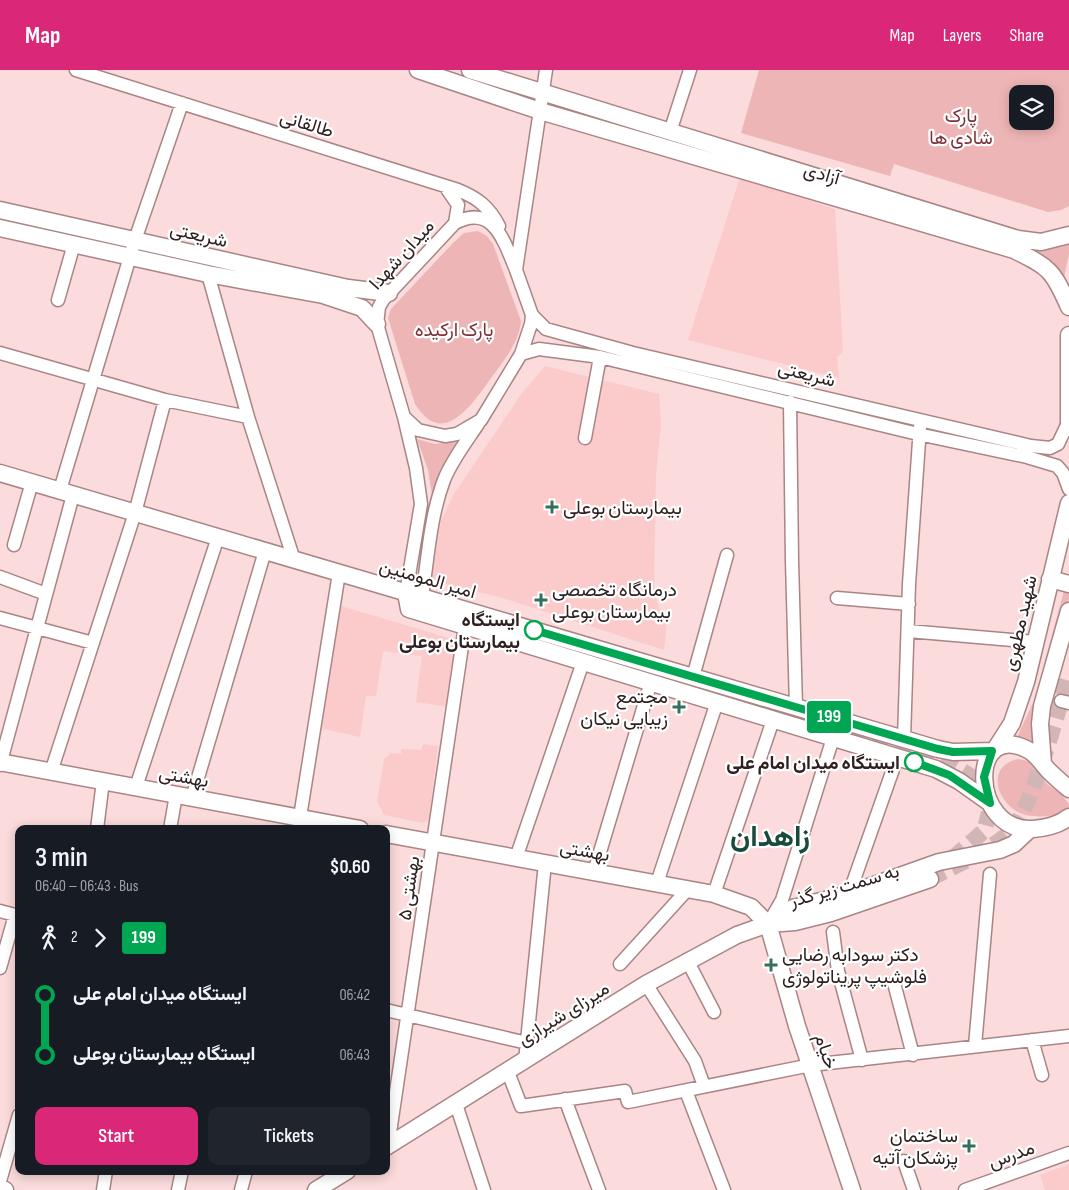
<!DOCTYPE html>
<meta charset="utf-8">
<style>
:root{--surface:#171b24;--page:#20242c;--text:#f1f3f6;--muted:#9ea1a6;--accent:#db2777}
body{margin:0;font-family:"Sofia Sans Condensed",Vazirmatn,sans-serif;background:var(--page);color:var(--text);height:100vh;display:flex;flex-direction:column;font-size:19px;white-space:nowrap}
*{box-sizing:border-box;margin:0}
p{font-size:16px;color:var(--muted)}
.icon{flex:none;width:28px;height:28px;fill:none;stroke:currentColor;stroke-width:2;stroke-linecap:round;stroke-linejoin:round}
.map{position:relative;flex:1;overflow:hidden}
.side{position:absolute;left:15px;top:755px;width:375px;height:350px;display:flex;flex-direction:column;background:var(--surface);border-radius:10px;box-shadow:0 2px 12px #0003}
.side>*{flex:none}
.badge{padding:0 10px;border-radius:4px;font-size:18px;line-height:32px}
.fabs{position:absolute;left:1009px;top:15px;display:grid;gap:10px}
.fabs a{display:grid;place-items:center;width:45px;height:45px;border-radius:10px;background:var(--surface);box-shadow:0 2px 12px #0003;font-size:25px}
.map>.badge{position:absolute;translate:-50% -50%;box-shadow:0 0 0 2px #fff}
.legs{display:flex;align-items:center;gap:8px;height:55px;padding:0 20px;font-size:16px}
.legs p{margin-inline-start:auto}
.headline{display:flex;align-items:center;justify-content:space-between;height:85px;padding:0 20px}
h1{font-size:28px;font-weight:600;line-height:38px}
.primary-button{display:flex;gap:10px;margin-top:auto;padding:10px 20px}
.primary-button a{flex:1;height:58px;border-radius:10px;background:var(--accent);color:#fff;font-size:20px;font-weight:600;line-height:58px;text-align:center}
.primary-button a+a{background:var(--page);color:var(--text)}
ul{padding:0 20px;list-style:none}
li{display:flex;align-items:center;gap:18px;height:60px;font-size:19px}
li i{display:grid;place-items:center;width:8px;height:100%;margin:0 6px;background:currentColor}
li i::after{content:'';width:12px;height:12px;margin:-6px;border:4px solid;border-radius:50%;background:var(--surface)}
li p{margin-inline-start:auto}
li:first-child i{background:linear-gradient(#0000 50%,currentColor 0)}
li:last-child i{background:linear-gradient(currentColor 50%,#0000 0)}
header{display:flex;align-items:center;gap:30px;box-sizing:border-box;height:70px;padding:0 25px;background:var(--accent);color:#fff}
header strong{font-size:24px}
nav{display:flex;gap:28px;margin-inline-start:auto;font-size:18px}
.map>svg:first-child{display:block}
.built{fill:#fbcbcb}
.green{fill:#eeb5b6;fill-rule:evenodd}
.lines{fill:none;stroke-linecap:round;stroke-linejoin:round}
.major-tunnel{stroke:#d2b6b6;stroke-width:16;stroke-dasharray:16 8;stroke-linecap:butt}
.minor-casing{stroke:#a98585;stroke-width:15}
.major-casing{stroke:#a98585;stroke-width:19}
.minor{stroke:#fff;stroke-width:12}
.major{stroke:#fff;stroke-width:16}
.line-1-casing{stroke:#fff;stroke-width:11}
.line-1{stroke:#00a651;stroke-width:8}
.poi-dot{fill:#33705d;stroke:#fff;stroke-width:2}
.stop-1-dot{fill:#fff;stroke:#00a651;stroke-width:2.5}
.labels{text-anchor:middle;stroke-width:4.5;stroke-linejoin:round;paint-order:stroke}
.park-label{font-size:19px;fill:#7c3137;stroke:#fff}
.street-label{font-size:19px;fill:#2f2121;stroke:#fff}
.poi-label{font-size:19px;fill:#2f2121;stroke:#fff;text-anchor:start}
.stop-label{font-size:19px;font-weight:bold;fill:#2f2121;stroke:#fff;text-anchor:end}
.town-label{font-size:29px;font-weight:bold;fill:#194b3c;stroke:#fff}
</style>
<header>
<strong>Map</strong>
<nav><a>Map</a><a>Layers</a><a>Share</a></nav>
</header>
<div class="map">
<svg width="1069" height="1120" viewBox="0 0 1069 1120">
<rect width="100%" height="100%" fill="#fbdbdb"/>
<path class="built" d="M740 107 835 139 843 282 837 287 839 308 688 270Z
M545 296 659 324 661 354 656 404 654 520 661 544 667 552 664 580 506 529 431 510 441 451 454 424 522 323Z
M341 536 459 571 449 637 416 632 422 586 383 581 376 626H366L360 667 320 658Z
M423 674 438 676 429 750 423 753 384 745 377 731 384 689 391 683 401 684V679L421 680Z
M1069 1094V1120H1045L1040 1105Z"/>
<path class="green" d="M759 0H1069V136L1061 140 1048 142 894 94 890 106 741 63ZM1018 24H1045V51H1018Z
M478 161 487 166 493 174 521 251C519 273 504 290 491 308 473 333 443 380 415 334L388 248 391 239 453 173 464 163Z
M1069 170V184L1064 208C1054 191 1042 185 1024 177Z
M417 369 435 374 459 370 440 403 433 431 428 400Z
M1064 521 1069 523V528L1046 611 1037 676 1017 667 1034 631Z
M1018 689 1028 691 1047 714 1061 724 1069 734 1068 741C1056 747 1030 749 1018 742 995 729 987 696 1018 689Z"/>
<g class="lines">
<path class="major-tunnel" d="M850 661 948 692 972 707 983 724 989 743 984 761 948 792
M930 809C956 795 986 783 1009 763 1030 745 1060 635 1069 603"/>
<defs>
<path id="minor" d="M76 0 458 120C478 128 489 137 499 156
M670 62 690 0
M445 116 458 135 455 153
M516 200C504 171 493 133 455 153L383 230 379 237 377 254 404 347 418 360 445 366 457 364 481 350 521 284 531 254 532 245 516 200 546 0
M208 204 248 347 294 490
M58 230 74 174
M532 245 546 259 633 283 1031 376 1050 378 1058 374 1067 355
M0 283 165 330 248 347
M521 284 539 279 600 287 918 364 1027 387 1057 396 1063 403 1069 419
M790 332 792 491 796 637
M404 347 416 398 421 434 406 523
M585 368 600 287
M60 420 135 170 182 33
M14 475 32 412
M0 507 46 524
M422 527C428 488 430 447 444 410 452 390 466 372 478 354
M837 528 909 534
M0 548 93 573
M908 561 1036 572
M693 607 727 485
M1061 631 1069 633
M904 669 909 514 920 357
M0 695 73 425
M51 702 135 443 165 330
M136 717 218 467
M192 728 265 481
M300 747 339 503
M97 759 103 711
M170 759 176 725
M516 788 583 592
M594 802 651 612
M657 813 717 632
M714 824 773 650
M849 824 897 688
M0 841 19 846
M768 854 782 830 833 668
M833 862 838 901 862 990
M687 890 714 942
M620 894 688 819
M0 898 15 845
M894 913 913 985
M646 914 695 991 704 1016
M386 940 527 973
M1032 970 1042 1005
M975 976 990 804
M525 991 545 793
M508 1002 521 1036 625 1021 628 1032 811 995 1069 966
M686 1021 724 1120
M565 1029 599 1120
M456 1034 484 1120
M388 1076 465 556
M904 1091 914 1120
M0 1111 19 1045
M103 1120 106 1101
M178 1120 182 1101
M241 1120 246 1101
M965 1120 1069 1083"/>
<path id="major" d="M418 0 540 41 1014 180C1049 197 1053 200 1069 237
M470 0 1018 169 1041 172 1069 165
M0 140 348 218 389 223
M0 158 208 204 323 225 362 238 377 254
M1069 265V358
M0 403 938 679 953 682 992 681
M1050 509 1069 514
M406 523 409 539 936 699 959 711 990 733
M996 678 1012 653 1026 612 1069 433
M0 692 360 759
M1043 694 1040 654 1042 636 1069 541
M1069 719C1062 713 1055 707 1049 701 1043 695 1038 686 1030 681 968 646 969 763 1033 759 1046 758 1059 755 1069 747
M386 764 714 824 751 837 768 854
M770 853 793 838 849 824 939 792 1000 780 1014 774 1030 759
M768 854 797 956 852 1120
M386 1077 646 914 737 865 768 854 795 852 831 843 930 809
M0 1118 5 1120
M316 1120 347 1101"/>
</defs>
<use href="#minor" class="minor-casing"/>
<use href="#major" class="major-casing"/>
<use href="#minor" class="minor"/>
<use href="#major" class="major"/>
</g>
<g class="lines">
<defs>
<path id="line-1" d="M534 560 938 679 953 682 992 681 984 707 990 733 949 705 914 692"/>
</defs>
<use href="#line-1" class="line-1-casing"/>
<use href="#line-1" class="line-1"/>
</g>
<g class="poi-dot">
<path d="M549.5 429.5h5v5h5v5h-5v5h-5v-5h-5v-5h5z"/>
<path d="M538.5 522.5h5v5h5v5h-5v5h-5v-5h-5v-5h5z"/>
<path d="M676.5 629.5h5v5h5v5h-5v5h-5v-5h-5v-5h5z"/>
<path d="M768.5 887.5h5v5h5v5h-5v5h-5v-5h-5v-5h5z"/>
<path d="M966.5 1068.5h5v5h5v5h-5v5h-5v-5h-5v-5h5z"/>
</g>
<g class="stop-1-dot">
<circle cx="534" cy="560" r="9"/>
<circle cx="914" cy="692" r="9"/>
</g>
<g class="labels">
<g class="park-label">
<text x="961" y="52">پارک<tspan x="961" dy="22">شادی ها</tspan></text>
<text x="454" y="266">پارک ارکیده</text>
</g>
<g class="street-label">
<text transform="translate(307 53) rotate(17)" y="7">طالقانی</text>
<text transform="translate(822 103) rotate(16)" y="7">آزادی</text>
<text transform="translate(199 164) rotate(13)" y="7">شریعتی</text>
<text transform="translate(401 184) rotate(-48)" y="7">میدان شهدا</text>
<text transform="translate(807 303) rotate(14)" y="7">شریعتی</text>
<text transform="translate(428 508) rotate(16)" y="7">امیر المومنین</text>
<text transform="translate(1019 553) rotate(-77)" y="7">شهید مطهری</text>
<text transform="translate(184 706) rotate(10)" y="7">بهشتی</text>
<text transform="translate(585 780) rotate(10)" y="7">بهشتی</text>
<text transform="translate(844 815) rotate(-16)" y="7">به سمت زیر گذر</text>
<text transform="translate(408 818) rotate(-82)" y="7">بهشتی ۵</text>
<text transform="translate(563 943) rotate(-32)" y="7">میرزای شیرازی</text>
<text transform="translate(827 981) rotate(71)" y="7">خیام</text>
<text transform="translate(1011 1084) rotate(-20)" y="7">مدرس</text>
</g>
<g class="poi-label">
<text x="563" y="444">بیمارستان بوعلی</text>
<text x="552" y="526">درمانگاه تخصصی<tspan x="552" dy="22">بیمارستان بوعلی</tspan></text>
<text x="668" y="633" text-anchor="end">مجتمع<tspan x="668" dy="22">زیبایی نیکان</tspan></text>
<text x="782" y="891">دکتر سودابه رضایی<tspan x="782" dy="22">فلوشیپ پریناتولوژی</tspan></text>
<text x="958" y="1072" text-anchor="end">ساختمان<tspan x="958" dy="22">پزشکان آتیه</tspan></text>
</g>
<g class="stop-label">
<text x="520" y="556">ایستگاه<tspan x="520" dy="22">بیمارستان بوعلی</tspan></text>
<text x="900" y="699">ایستگاه میدان امام علی</text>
</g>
<g class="town-label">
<text x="770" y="776">زاهدان</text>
</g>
</g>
</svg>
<div class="fabs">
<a><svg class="icon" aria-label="layers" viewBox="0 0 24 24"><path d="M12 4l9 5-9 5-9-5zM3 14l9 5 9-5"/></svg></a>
</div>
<b class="badge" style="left:829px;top:647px;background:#00a651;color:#fff">199</b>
<section class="side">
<div class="headline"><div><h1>3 min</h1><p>06:40 – 06:43 · Bus</p></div><b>$0.60</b></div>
<div class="legs"><svg class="icon" aria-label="walk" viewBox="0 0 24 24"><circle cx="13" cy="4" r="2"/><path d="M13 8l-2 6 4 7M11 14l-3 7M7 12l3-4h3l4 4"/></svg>2<svg class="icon" aria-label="forward" viewBox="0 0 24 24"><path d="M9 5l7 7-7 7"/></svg><b class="badge" style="background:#00a651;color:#fff">199</b></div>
<ul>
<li><i style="color:#00a651"></i><b>ایستگاه میدان امام علی</b><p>06:42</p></li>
<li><i style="color:#00a651"></i><b>ایستگاه بیمارستان بوعلی</b><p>06:43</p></li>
</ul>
<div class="primary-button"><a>Start</a><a>Tickets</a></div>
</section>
</div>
